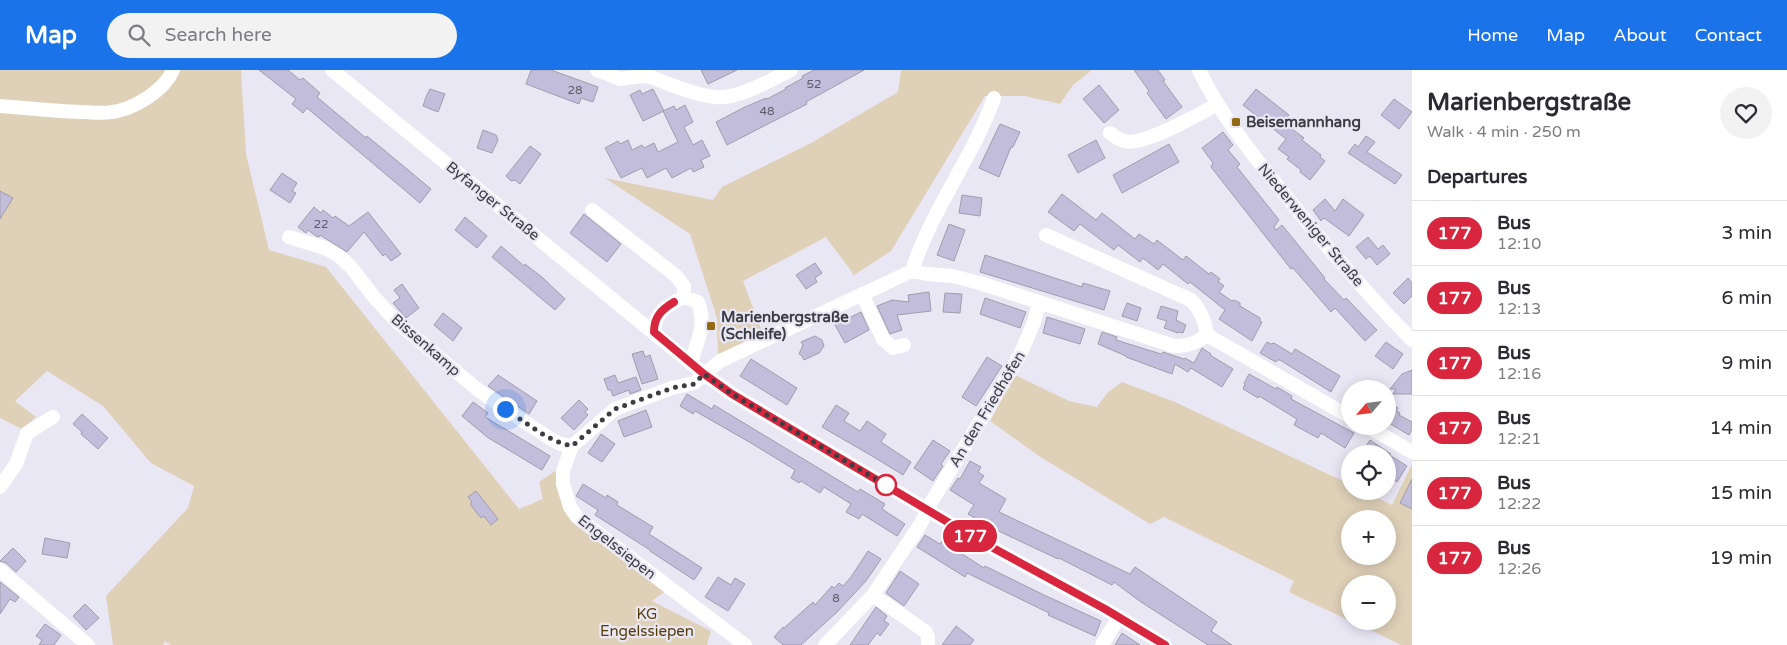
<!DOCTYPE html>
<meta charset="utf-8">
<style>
:root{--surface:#fff;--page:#f2f2f3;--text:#2b2b33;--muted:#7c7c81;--line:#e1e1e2;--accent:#1a73e8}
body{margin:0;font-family:"Varela Round",sans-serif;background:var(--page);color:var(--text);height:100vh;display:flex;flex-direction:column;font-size:19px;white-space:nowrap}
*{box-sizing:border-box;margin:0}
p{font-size:16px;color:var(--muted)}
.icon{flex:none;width:28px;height:28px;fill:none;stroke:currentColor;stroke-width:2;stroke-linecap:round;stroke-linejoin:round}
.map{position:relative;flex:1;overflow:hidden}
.drawer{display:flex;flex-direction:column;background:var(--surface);width:375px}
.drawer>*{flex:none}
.badge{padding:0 10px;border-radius:16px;font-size:18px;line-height:32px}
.needle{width:32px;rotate:242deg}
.fabs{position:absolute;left:1341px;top:310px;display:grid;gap:10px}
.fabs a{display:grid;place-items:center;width:55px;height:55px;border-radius:50%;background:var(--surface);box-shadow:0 2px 12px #0003;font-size:25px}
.you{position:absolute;width:25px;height:25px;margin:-12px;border:4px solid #fff;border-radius:50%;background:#1a73e8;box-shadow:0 0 0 8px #1a73e833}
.map>.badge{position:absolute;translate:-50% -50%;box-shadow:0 0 0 2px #fff}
h2{padding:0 15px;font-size:19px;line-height:45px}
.round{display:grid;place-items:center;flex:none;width:52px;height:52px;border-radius:26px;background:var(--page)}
.head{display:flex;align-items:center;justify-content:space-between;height:85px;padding:0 15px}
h1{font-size:24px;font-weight:700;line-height:38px}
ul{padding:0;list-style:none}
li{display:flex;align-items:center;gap:15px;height:65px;padding:0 15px;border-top:1px solid var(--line)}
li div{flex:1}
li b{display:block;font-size:19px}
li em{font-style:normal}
li .badge{min-width:55px;font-weight:700;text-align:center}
header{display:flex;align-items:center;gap:30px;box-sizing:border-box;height:70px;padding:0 25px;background:var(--accent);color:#fff}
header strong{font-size:24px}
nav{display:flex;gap:28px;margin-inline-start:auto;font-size:18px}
.search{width:350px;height:45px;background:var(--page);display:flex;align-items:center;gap:12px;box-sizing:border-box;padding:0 18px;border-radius:28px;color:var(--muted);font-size:19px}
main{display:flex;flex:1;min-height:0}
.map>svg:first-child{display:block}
.green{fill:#dfd0b8;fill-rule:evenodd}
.building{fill:#c3bddc;stroke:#9f9daa}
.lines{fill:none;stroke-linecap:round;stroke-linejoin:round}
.minor{stroke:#fff;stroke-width:14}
.line-casing{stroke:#fff;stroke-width:11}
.line{stroke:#d7263d;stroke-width:8}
.walk{stroke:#3d3c42;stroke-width:5;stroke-dasharray:0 9}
.poi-dot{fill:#936a13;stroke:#eae7f5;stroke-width:2}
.stop-dot{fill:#fff;stroke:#d7263d;stroke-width:2.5}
.labels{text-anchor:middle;stroke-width:4.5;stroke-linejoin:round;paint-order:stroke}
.number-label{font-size:12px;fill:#5e5c68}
.poi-label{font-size:15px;font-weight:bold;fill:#3d3c42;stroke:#eae7f5;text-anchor:start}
.street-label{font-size:15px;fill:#3d3c42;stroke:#eae7f5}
.park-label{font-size:15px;fill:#543b04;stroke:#eae7f5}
</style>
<header>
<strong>Map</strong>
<div class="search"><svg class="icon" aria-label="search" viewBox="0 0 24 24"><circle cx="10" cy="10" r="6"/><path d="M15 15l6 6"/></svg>Search here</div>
<nav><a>Home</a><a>Map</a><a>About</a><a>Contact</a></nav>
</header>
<main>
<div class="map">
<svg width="1412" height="575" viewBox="0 0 1412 575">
<rect width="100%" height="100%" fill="#eae7f5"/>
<path class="green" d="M0 0H171L121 42 175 0H241L246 84 269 180 326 197 519 439 543 429 539 412 555 401 561 409 578 451 667 520 652 531 711 561 707 575H171L165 571 163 575H113L106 526 188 438 194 416 151 393 103 336 47 301 15 331 36 347 22 359 0 348Z
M901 0H1092L1073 15 1060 34 1025 26H985L891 181 854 205 826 167 743 211 763 264 718 285 717 248 690 164 605 108 713 130 722 117 811 73 898 22Z
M1015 305 1069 331 1097 337 1107 323 1122 312 1175 332 1328 404 1350 414V421H1364L1392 435 1412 394V575H1401L1352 551H1388V514H1350V551L1289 522 1294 511 1164 447 1150 454 1039 386 990 351ZM1350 449H1388V486H1350Z"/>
<path class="building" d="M259 0H288L300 10 303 8 320 23 317 27 366 68 367 66 431 119 420 133 307 38 303 43 292 34 296 29Z
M531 0H551L598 17 593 32 581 28 579 34 526 14Z
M701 0H737L708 14Z
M814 0H864L806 32 807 34 727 75 716 52 745 37 766 28 767 29 786 19 785 18 803 8 802 6Z
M1134 0H1158L1165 10 1163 11 1182 37 1166 49 1147 23 1149 21Z
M1099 15 1119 40 1104 53 1083 29Z
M430 19 445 24 438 42 423 36 426 27Z
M653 19 664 41 643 51 630 25 640 20 642 24Z
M1256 19 1289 45 1283 52 1304 68 1302 70 1321 85 1320 87 1325 91 1310 110 1300 102 1301 100 1287 89 1289 87 1278 79 1286 69 1243 35Z
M1394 29 1412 42 1399 59 1381 45Z
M685 35 693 52 684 57 693 75 702 70 710 86 701 90 704 97 693 102 691 98 672 108 666 98 647 108 642 98 621 108 605 78 618 71 620 74 628 70 632 80 642 75 644 78 654 73 658 82 678 72 663 41 674 36 676 40Z
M1000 54 1020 62 1013 77H1011L999 107 979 98Z
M483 60 496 65 498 70 492 83 477 78Z
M1223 62 1233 75 1228 80 1240 94 1237 97 1279 150 1274 157 1276 160 1282 155 1325 208 1324 209 1344 230 1346 228 1377 260 1365 271 1335 238 1331 242 1293 198 1291 199 1211 97 1213 93 1202 78Z
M1366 66 1375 72 1367 82 1402 105 1395 114 1348 83 1355 74 1358 77Z
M1096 70 1105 88 1078 103 1068 85Z
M1169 74 1179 92 1122 123 1113 105Z
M530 76 541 84 520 114 515 110 511 111 506 106Z
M282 103 297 113 292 121 296 123 290 133 270 120Z
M0 121 13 128 0 149Z
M1062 124 1096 150 1102 143 1135 169 1139 164 1154 174 1157 170 1183 190 1186 186 1209 204 1211 202 1220 209 1218 211 1224 216 1219 222 1232 231 1234 230 1240 233V236L1260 248V251L1262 252 1252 271 1219 249 1225 240 1190 212 1188 214 1163 194 1158 200 1143 188 1140 192 1118 175 1114 180 1080 154 1074 161 1048 142Z
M962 125 982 128 980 146 959 143Z
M1325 129 1335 141 1343 129 1364 145 1349 166 1324 148 1321 151 1313 140Z
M314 137 321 143 323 140 333 148 335 146 349 156 368 142 401 184 391 191 385 184 383 186 364 162 347 182 320 165 319 167 316 166 308 160 306 163 298 157Z
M584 144 621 174 607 192 570 163Z
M465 147 487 166 477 178 455 160Z
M949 154 965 160 954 191 937 185Z
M1368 167 1378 179 1383 175 1390 184 1377 195 1370 186 1366 189 1356 177Z
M501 176 524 196 525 194 543 208 565 229 555 240 492 187Z
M985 185 1082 217 1083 213 1110 221 1104 240 980 202Z
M815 193 822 203 815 208 817 212 806 219 796 205Z
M1408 208 1412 213V226L1404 234 1393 223Z
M402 214 419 238 406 248 393 233 400 228 394 220Z
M929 222 931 241 897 245 902 260 890 264 877 236 892 230 909 232 908 225Z
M945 223 962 224 960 243 943 242Z
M985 228 1026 242 1020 258 980 244Z
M1127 233 1141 238 1137 251 1122 246Z
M1161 236 1178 241 1176 250 1186 255 1183 263 1179 262 1178 263 1164 258 1167 251 1157 248Z
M861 242 869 260 845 273 835 255Z
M443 243 462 258 453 271 434 255Z
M1047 247 1085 259 1080 274 1043 263Z
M1102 262 1117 267 1116 270 1161 284 1163 282 1184 289 1185 288 1194 293 1202 278 1211 284 1210 285 1233 299 1222 317 1191 298 1188 302 1175 294 1172 304 1126 287V286L1098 274Z
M815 266 822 270 824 276 819 283 804 290 802 286 799 284 803 275 801 272Z
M1267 272 1271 274 1274 273 1292 284 1295 279 1340 306 1331 322 1280 290H1277L1276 292 1260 283Z
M1386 272 1403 284 1393 299 1375 286Z
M643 281 645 287 650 285 658 309 642 314 632 284Z
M987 287 1002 296 976 336 962 327Z
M751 289 797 318 787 335 740 306Z
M1412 300V324H1393L1396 319H1390L1402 304Z
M1249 304 1276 319 1277 317 1292 326 1291 329 1354 363 1345 378 1321 363 1318 368 1294 355 1297 349 1259 326 1258 328 1243 319 1245 314 1244 313Z
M498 305 537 331 529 344 488 316Z
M615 305 618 313 636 307 641 320 630 324 629 320 613 326 611 320H608L604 309Z
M687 324 712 339 714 335 858 422 860 419 885 434 882 439 905 454 897 466 862 444 859 449 846 442 851 434 824 417 820 423 801 411 799 413 791 408 795 400 751 373 695 341 693 344 680 336Z
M579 330 588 339 585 342 588 345 574 360 561 348Z
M473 332 488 343 485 347 550 386 542 400 487 367 462 346Z
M1388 332 1398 338 1396 341 1400 343 1399 345 1412 352V359L1409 365 1389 353 1388 355Z
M836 335 849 343 844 351 860 361 867 351 886 364 881 372 911 392 903 405 872 386 822 357Z
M646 340 652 357 624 367 618 351Z
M82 344 108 368 98 379 81 364 82 362 73 354Z
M601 364 615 374 602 392 588 383Z
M933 370 950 381 941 394 943 396 933 411 914 398Z
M1370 370 1391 384H1361Z
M1388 384 1407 396 1397 412 1388 406Z
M970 391 981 397 978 402 984 406 979 413 1006 429 999 442 1130 504 1135 497 1217 552 1211 561 1232 575H1208L1141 532 1114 512 1112 515 1059 488 1058 489 988 456 968 444 974 435 950 420 958 408 960 409Z
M1412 409V439L1400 433Z
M583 414 606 428 607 425 618 432 617 435 653 457 649 464 702 498 694 510 650 481V480L595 445 598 440 576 426Z
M476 421 498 449 491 455 484 446 481 448 470 434 472 432 468 427Z
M925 465 940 474 942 471 984 498 985 496 1044 525 1101 551 1095 566 1048 545 1049 543 967 503 965 507 917 477Z
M45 468 70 473 67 488 42 484Z
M13 478 26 491 16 502 6 493 0 491Z
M868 481 881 489 866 511 837 542 801 575H783L774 567 783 557 784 558 813 532 815 535 832 516 834 518 839 513 843 516 851 507Z
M900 501 919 514 904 536 886 523Z
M718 507 731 515 735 508 745 514 728 541 705 527Z
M0 512 19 527 15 532 10 529 0 544Z
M85 534 99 548 86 560 73 546Z
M876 537 887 546 884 551 889 554 880 566 877 563 868 575H850Z
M45 554 61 565 54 575H39L42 570 36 566Z
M956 556 974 570 970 575H942Z
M1122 563 1140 575H1115Z"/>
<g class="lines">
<path class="minor" d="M332 0 704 304 732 324 973 467 1105 539 1165 575
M597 0 620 9 642 6 651 7C668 14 697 25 714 27 737 30 771 10 791 0
M1199 0C1221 46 1253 85 1285 125 1325 175 1367 224 1412 270
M0 36C27 38 54 41 81 42 91 42 102 44 112 42 134 39 164 21 173 0
M1110 63C1114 66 1119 70 1124 71 1143 77 1199 44 1218 34
M592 140 676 206 684 216V227
M1046 165 1191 230C1201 240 1205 251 1207 265
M289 167 325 178 339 186 351 197 374 227 397 252 477 319 505 339 551 369 560 374 572 376
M912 201C931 140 973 88 994 28
M862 224 883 269 893 278 904 275
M654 262C654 242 668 235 684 227L698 232C707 255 697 271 691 293
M1367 356 1412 382
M0 417 16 394 27 363 53 347
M0 500 88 575
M873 525 926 562 928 567V575
M745 575 577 447 570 437 563 414V401L572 376 615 339 672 318 694 313 720 291 912 201 927 204 952 206 980 213 1174 276C1188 277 1197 272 1207 265L1350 347
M825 575 873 525 920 455 932 431 1020 285 1034 252 1039 233
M1102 575 1119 547"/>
</g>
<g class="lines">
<defs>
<path id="line" d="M674 232C661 240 654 247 654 262L704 304 732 324 973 467 1105 539 1165 575"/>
</defs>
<use href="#line" class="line-casing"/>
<use href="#line" class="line"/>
<path class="walk" d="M505 339C526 352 547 371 572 376L615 339 672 318 694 314 704 304 732 324 886 415"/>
</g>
<g class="poi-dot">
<rect x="1231" y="47" width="10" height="10" rx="2.5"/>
<rect x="706" y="251" width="10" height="10" rx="2.5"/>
</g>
<circle class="stop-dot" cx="886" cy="415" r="10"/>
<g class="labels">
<g class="number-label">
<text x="814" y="18">52</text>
<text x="575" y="24">28</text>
<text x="767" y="45">48</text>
<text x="321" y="158">22</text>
<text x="836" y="532">8</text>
</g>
<g class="poi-label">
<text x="1246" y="57">Beisemannhang</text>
<text x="721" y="252">Marienbergstraße<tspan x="721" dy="17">(Schleife)</tspan></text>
</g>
<g class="street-label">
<text transform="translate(493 131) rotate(39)" y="5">Byfanger Straße</text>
<text transform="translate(1311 155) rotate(50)" y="5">Niederweniger Straße</text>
<text transform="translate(426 275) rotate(41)" y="5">Bissenkamp</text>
<text transform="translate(987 339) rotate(-59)" y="5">An den Friedhöfen</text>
<text transform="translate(617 477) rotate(38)" y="5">Engelssiepen</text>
</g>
<g class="park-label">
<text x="647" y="549">KG<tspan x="647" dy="17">Engelssiepen</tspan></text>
</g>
</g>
</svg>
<div class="fabs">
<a><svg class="needle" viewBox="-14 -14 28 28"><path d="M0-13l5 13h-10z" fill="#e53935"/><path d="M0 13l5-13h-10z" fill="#7c7c81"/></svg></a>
<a><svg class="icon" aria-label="locate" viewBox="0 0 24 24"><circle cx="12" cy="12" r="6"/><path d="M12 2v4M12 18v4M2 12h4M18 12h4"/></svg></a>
<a>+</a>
<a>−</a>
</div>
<div class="you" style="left:505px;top:339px"></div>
<b class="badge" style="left:970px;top:466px;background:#d7263d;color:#fff">177</b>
</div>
<section class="drawer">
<div class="head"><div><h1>Marienbergstraße</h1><p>Walk · 4 min · 250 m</p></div><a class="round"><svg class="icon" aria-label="heart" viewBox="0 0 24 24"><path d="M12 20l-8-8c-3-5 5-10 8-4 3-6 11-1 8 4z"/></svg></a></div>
<h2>Departures</h2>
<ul>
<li><span class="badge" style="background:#d7263d;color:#fff">177</span><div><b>Bus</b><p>12:10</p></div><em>3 min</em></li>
<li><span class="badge" style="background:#d7263d;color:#fff">177</span><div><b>Bus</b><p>12:13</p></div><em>6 min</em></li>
<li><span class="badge" style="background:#d7263d;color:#fff">177</span><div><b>Bus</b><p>12:16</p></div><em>9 min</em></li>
<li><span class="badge" style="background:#d7263d;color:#fff">177</span><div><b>Bus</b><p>12:21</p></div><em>14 min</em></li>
<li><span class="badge" style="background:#d7263d;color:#fff">177</span><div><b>Bus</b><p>12:22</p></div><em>15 min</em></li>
<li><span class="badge" style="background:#d7263d;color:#fff">177</span><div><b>Bus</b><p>12:26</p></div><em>19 min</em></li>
</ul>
</section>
</main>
